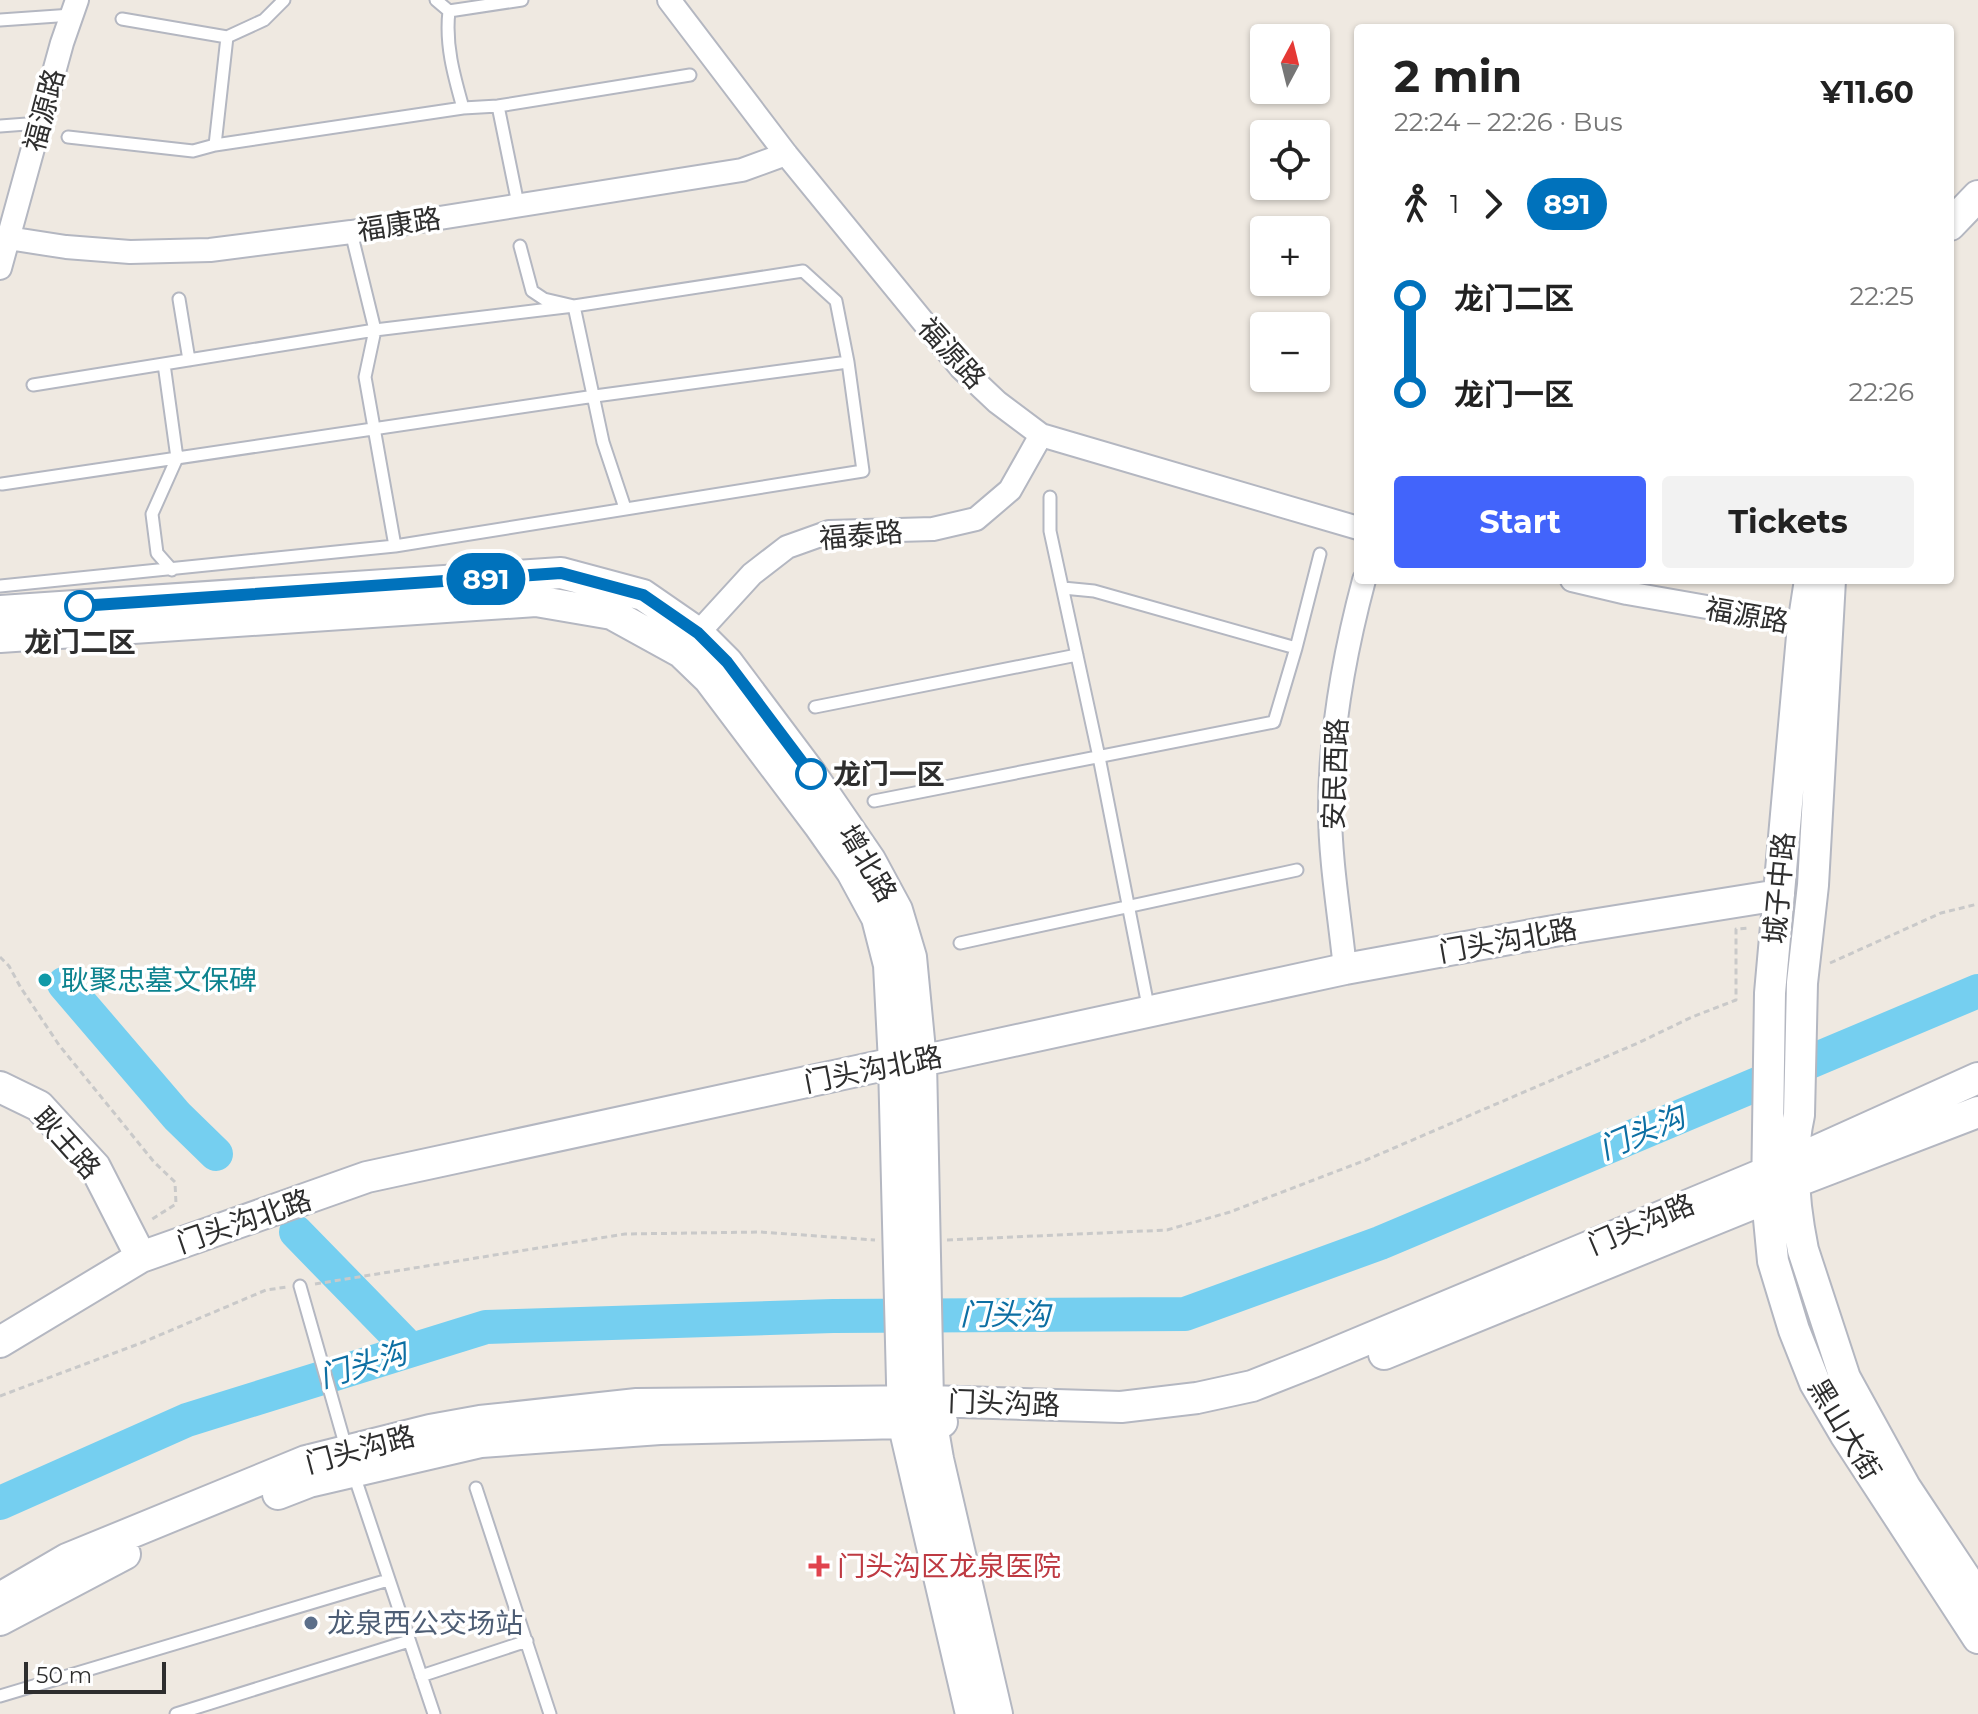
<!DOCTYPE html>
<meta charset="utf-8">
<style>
:root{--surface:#fff;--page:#f2f2f2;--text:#222;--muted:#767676;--accent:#4264fb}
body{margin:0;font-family:Montserrat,"Noto Sans SC",sans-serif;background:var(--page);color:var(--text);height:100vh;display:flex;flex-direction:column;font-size:30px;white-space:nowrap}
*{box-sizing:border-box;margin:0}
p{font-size:26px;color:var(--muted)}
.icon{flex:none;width:44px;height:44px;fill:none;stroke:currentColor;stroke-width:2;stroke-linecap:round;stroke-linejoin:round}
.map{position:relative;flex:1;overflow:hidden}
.drawer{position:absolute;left:1354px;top:24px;width:600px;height:560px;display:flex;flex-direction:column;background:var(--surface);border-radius:8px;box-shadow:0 2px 6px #0004}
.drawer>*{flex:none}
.badge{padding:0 16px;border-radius:26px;font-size:28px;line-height:52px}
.needle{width:52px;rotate:7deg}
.tools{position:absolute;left:1250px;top:24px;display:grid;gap:16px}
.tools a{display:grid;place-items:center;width:80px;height:80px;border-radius:8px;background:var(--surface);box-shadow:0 2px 6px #0004;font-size:40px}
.scale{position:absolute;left:24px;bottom:20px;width:142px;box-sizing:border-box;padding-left:8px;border:4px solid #2e2e2e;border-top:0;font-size:22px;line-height:28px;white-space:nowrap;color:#2e2e2e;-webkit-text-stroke:6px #fff;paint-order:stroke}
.map>.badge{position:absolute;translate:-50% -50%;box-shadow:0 0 0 4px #fff}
.legs{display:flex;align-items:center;gap:12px;height:88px;padding:0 40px;font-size:26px}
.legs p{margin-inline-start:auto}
.headline{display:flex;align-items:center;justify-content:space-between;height:136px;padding:0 40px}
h1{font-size:44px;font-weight:700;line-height:60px}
.button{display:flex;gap:16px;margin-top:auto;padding:16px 40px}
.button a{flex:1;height:92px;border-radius:8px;background:var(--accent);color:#fff;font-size:32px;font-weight:700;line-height:92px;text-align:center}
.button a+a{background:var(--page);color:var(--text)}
ul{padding:0 40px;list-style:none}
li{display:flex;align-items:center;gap:28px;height:96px;font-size:30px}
li i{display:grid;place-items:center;width:12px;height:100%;margin:0 10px;background:currentColor}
li i::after{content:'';width:20px;height:20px;margin:-10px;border:6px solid;border-radius:50%;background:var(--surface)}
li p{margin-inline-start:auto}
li:first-child i{background:linear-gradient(#0000 50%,currentColor 0)}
li:last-child i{background:linear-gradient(currentColor 50%,#0000 0)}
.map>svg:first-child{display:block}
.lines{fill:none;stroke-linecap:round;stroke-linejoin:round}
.river{stroke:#75cff0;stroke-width:34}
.lane-casing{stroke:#b4b7c1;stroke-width:15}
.street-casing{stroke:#b4b7c1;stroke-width:26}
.secondary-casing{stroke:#b4b7c1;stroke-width:34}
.path{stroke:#c9c9c9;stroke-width:3;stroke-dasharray:6 4;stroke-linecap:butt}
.lane{stroke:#fff;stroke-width:11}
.street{stroke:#fff;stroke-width:22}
.secondary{stroke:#fff;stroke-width:30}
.line-1-casing{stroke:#fff;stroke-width:18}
.line-1{stroke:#0072bc;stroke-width:12}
.stop-1-dot{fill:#fff;stroke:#0072bc;stroke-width:4}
.culture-dot{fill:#0f9aa8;stroke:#fff;stroke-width:3}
.health-dot{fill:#e0444e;stroke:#fff;stroke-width:3}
.service-dot{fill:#5c6f8a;stroke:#fff;stroke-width:3}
.labels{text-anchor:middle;stroke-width:7;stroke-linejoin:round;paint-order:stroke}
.street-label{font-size:28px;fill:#2e2e2e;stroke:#fff}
.stop-label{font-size:28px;font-weight:bold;fill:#2e2e2e;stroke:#fff}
.culture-label{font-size:28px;fill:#0d838f;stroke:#fff;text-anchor:start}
.health-label{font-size:28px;fill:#be3a42;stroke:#fff;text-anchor:start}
.service-label{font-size:28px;fill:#4e5e75;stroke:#fff;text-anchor:start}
.water-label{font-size:30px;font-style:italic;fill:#0d6fa3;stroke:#fff}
</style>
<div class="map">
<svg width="1978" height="1714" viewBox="0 0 1978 1714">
<rect width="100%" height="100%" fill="#efe9e1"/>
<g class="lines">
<path class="river" d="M64 984 177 1116 216 1154
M296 1232 411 1350
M0 1503 187 1420 486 1327 833 1316 1185 1314 1380 1243 1978 991"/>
<defs>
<path id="lane" d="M436 0 449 11 522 0
M449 11C445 45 454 76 463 108L498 106 690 75
M122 19 227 37 264 20 284 0
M0 20 72 15
M498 106 518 204
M0 126 40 123
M68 137 193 151 215 145 227 37
M215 145 463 108
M351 232 375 330 365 377 395 546
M520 246 532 291 544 299 574 306 603 442 625 508
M179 299 189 360
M164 364 177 458 152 514 157 553 172 570
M2 484 595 396 848 362
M1050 497V531L1099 757 1149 1011
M0 586 395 546 863 471 848 362 836 301 803 271 574 306 375 330 33 385
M1063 588 1094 591 1296 648
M815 707 1077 655
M874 801 1274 722 1296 648 1320 554
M960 943 1297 870
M300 1286 347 1451
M354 1475 434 1714
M476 1488 550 1714
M421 1676 527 1641
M0 1696 388 1580
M176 1714 409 1641"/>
<path id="street" d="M669 0 786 154 961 368 997 402 1041 435 1358 528
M8 238 66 247 130 252 210 250 351 232 742 170 786 154
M0 268 62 43 77 0
M1572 580 1627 593 1815 626
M688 644 752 574 787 547 829 532 933 529 976 519 1010 490 1041 435
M1345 969C1340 918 1330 861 1330 810 1330 732 1344 655 1364 580"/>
<path id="secondary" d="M1950 225 1978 196
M1810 580 1803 625 1770 993 1767 1198 1773 1261 1794 1330 1815 1383 1845 1434 1978 1638
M1830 580 1813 885 1802 983 1799 1115C1789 1160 1794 1206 1803 1250L1845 1378 1905 1487 1978 1597
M0 611 561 573 643 595 698 633 727 662 811 774 870 860 897 910 911 957 921 1061 928 1401 938 1459 997 1714
M0 637 536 601 612 614 681 652 709 679 819 825 852 872 877 918 889 965 894 1063 903 1422 971 1714
M0 1087 39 1106 95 1167 141 1257
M0 1342 141 1257 367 1177 894 1063 921 1061 1345 969 1548 932 1779 895
M1384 1354 1767 1198 1793 1183 1978 1112
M278 1494 309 1482 481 1442 660 1429 942 1422
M0 1598 67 1559 306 1461 430 1430 480 1421 637 1404 928 1401 1121 1407 1197 1398 1252 1386 1313 1362 1794 1161 1978 1078
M0 1620 125 1554"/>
</defs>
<use href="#lane" class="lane-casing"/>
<use href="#street" class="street-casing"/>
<use href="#secondary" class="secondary-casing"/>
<path class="path" d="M0 957 9 966 21 988 59 1045 154 1162 175 1182 176 1204 149 1221
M1830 963 1941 913 1978 904
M947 1240 1167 1230 1230 1212 1366 1160 1638 1043 1692 1017 1736 1000V929L1750 928
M315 1284 625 1234 760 1232 875 1240
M0 1396 141 1343 266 1290 287 1287"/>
<use href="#lane" class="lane"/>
<use href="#street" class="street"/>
<use href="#secondary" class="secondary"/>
</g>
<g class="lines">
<defs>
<path id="line-1" d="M80 606 561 573 643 595 698 633 727 662 811 774"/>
</defs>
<use href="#line-1" class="line-1-casing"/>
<use href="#line-1" class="line-1"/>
</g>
<g class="stop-1-dot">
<circle cx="80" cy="606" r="14"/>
<circle cx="811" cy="774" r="14"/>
</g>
<circle class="culture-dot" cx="45" cy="980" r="8"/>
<path class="health-dot" d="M815 1554h8v8h8v8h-8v8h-8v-8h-8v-8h8z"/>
<circle class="service-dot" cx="311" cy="1623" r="8"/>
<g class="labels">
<g class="street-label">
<text transform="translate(44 110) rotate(-75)" y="10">福源路</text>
<text transform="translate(399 224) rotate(-9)" y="10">福康路</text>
<text transform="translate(952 353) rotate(48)" y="10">福源路</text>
<text transform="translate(861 535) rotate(-5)" y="10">福泰路</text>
<text transform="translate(1747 615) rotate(10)" y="10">福源路</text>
<text transform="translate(1335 774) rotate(-88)" y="10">安民西路</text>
<text transform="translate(868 863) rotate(59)" y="10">增北路</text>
<text transform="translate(1779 888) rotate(-85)" y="10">城子中路</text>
<text transform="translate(1508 940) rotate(-10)" y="10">门头沟北路</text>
<text transform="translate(873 1069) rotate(-11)" y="10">门头沟北路</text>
<text transform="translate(67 1143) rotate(48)" y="10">耿王路</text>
<text transform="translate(244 1221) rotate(-19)" y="10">门头沟北路</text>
<text transform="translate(1641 1224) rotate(-23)" y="10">门头沟路</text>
<text transform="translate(1004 1403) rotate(2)" y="10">门头沟路</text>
<text transform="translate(1845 1429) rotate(59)" y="10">黑山大街</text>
<text transform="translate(360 1449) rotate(-15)" y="10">门头沟路</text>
</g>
<g class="stop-label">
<text x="80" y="652">龙门二区</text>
<text x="833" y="784" text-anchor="start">龙门一区</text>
</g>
<g class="culture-label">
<text x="61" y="990">耿聚忠墓文保碑</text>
</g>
<g class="health-label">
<text x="837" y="1576">门头沟区龙泉医院</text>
</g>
<g class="service-label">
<text x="327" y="1633">龙泉西公交场站</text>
</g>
<g class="water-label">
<text transform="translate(1642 1133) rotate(-23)" y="10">门头沟</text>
<text x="1005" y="1325">门头沟</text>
<text transform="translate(363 1365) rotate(-17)" y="10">门头沟</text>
</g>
</g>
</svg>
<div class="tools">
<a><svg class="needle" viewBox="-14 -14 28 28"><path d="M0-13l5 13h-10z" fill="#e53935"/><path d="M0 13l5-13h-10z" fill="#767676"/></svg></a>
<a><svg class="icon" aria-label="locate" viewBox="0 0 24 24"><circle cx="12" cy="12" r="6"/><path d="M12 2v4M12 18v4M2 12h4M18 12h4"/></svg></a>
<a>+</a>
<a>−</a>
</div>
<div class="scale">50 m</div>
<b class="badge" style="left:486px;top:579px;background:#0072bc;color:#fff">891</b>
<section class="drawer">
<div class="headline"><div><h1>2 min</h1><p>22:24 – 22:26 · Bus</p></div><b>¥11.60</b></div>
<div class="legs"><svg class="icon" aria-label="walk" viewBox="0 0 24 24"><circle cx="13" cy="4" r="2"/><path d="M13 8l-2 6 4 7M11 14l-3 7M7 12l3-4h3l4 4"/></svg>1<svg class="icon" aria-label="forward" viewBox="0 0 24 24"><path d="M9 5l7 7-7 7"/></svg><b class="badge" style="background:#0072bc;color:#fff">891</b></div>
<ul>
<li><i style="color:#0072bc"></i><b>龙门二区</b><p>22:25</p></li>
<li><i style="color:#0072bc"></i><b>龙门一区</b><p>22:26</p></li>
</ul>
<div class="button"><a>Start</a><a>Tickets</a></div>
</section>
</div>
